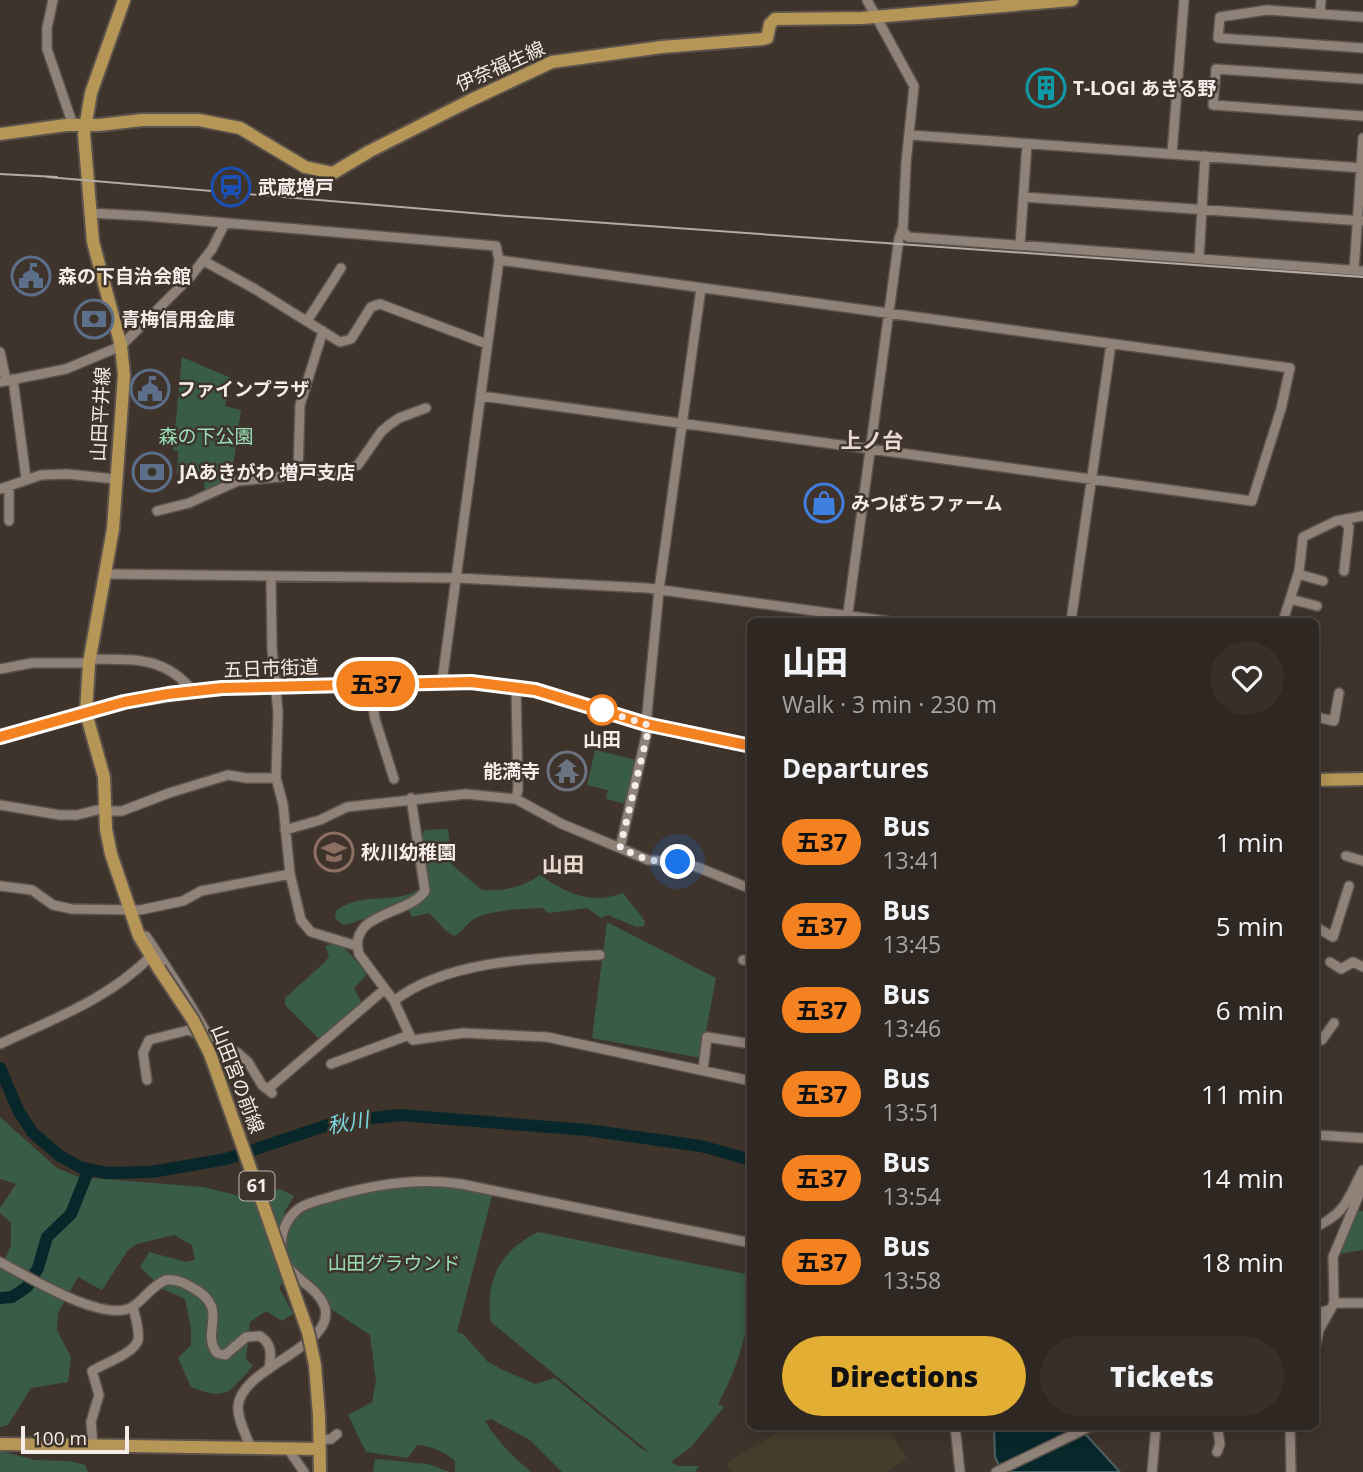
<!DOCTYPE html>
<meta charset="utf-8">
<style>
:root{--surface:#2f2721;--page:#372f2a;--text:#f1f3f6;--muted:#a7a5a5;--line:#4a443f;--accent:#e3ae34}
body{margin:0;font-family:"Open Sans","Noto Sans JP",sans-serif;background:var(--page);color:var(--text);height:100vh;display:flex;flex-direction:column;font-size:26px;white-space:nowrap}
*{box-sizing:border-box;margin:0}
p{font-size:23px;color:var(--muted)}
.icon{flex:none;width:38px;height:38px;fill:none;stroke:currentColor;stroke-width:2;stroke-linecap:round;stroke-linejoin:round}
.map{position:relative;flex:1;overflow:hidden}
.details{position:absolute;left:747px;top:618px;width:572px;height:812px;display:flex;flex-direction:column;background:var(--surface);border-radius:10px;box-shadow:0 4px 18px #0003,0 0 0 2px var(--line)}
.details>*{flex:none}
.badge{padding:0 14px;border-radius:23px;font-size:24px;line-height:46px}
.scale{position:absolute;left:21px;bottom:18px;width:108px;box-sizing:border-box;padding-left:7px;border:4px solid #f5ede9;border-top:0;font-size:19px;line-height:24px;white-space:nowrap;color:#f5ede9;-webkit-text-stroke:5px #3f342c;paint-order:stroke}
.you{position:absolute;width:35px;height:35px;margin:-18px;border:5px solid #fff;border-radius:50%;background:#1a73e8;box-shadow:0 0 0 10px #1a73e833}
.map>.badge{position:absolute;translate:-50% -50%;box-shadow:0 0 0 4px #fff}
h2{padding:0 35px;font-size:26px;line-height:63px}
.round{display:grid;place-items:center;flex:none;width:74px;height:74px;border-radius:37px;background:var(--page)}
.summary{display:flex;align-items:center;justify-content:space-between;height:119px;padding:0 35px}
h1{font-size:33px;font-weight:800;line-height:52px}
.primary-button{display:flex;gap:14px;margin-top:auto;padding:14px 35px}
.primary-button a{flex:1;height:80px;border-radius:42px;background:var(--accent);color:#111;font-size:28px;font-weight:800;line-height:80px;text-align:center}
.primary-button a+a{background:var(--page);color:var(--text)}
ul{padding:0;list-style:none}
li{display:flex;align-items:center;gap:21px;height:84px;padding:0 35px}
li div{flex:1}
li b{display:block;font-size:26px}
li em{font-style:normal}
li .badge{min-width:77px;font-weight:700;text-align:center}
.map>svg:first-child{display:block}
.industrial{fill:#453d2c}
.green{fill:#395c48}
.water{fill:#07272b;stroke:#4e6264;stroke-width:2}
.lines{fill:none;stroke-linecap:round;stroke-linejoin:round}
.river{stroke:#07272b;stroke-width:12}
.minor-casing{stroke:#5b524b;stroke-width:12}
.major-casing{stroke:#5b524b;stroke-width:16}
.minor{stroke:#8f8279;stroke-width:9}
.major{stroke:#b69656;stroke-width:12}
.rail{stroke:#b4aba6;stroke-width:2}
.major-bridge-casing{stroke:#5b524b;stroke-width:16;stroke-linecap:butt}
.major-bridge{stroke:#b69656;stroke-width:12}
.line-casing{stroke:#fff;stroke-width:16}
.line{stroke:#f58220;stroke-width:10}
.walk{stroke:#f5ede9;stroke-width:7;stroke-dasharray:0 12.6}
.stop-dot{fill:#fff;stroke:#f58220;stroke-width:3.5}
.labels{text-anchor:middle;stroke-width:5;stroke-linejoin:round;paint-order:stroke}
.shield{fill:#3f342c;stroke:#beb6b0;stroke-width:2}
.shield-label{font-size:18px;font-weight:bold;fill:#f5ede9}
.street-label{font-size:19px;fill:#f5ede9;stroke:#3f342c}
.poi-label{font-size:19px;font-weight:bold;fill:#f5ede9;stroke:#3f342c;text-anchor:start}
.park-label{font-size:19px;fill:#99e0b8;stroke:#3f342c}
.stop-label{font-size:19px;font-weight:bold;fill:#f5ede9;stroke:#3f342c}
.neighbourhood-label{font-size:21px;font-weight:bold;fill:#e8dad1;stroke:#3f342c}
.water-label{font-size:21px;font-style:italic;fill:#79d8e3;stroke:#3f342c}
</style>
<div class="map">
<svg width="1363" height="1472" viewBox="0 0 1363 1472">
<rect width="100%" height="100%" fill="#3f342c"/>
<path class="industrial" d="M789 1426H887L907 1459 884 1472H732L726 1463Z"/>
<path class="green" d="M182 357 231 378 225 406 241 410 231 481 204 495 205 476 177 474 178 451 173 450Z
M595 750 637 760 627 804 606 799 608 790 587 785Z
M448 829 452 865 482 890C504 891 521 888 540 875 567 894 591 905 623 893L645 921 644 926 636 927 608 915 601 918 587 908 548 913 543 908C523 909 488 909 471 921 465 926 462 932 454 936L446 931 429 913 412 917 404 902C384 910 365 921 343 925L335 918 336 911C363 890 397 906 421 888L420 838 425 830Z
M607 922 716 978 701 1058 592 1038Z
M333 943 342 946 368 973 354 988 363 1005 324 1040 317 1037 285 1005V998L325 962 329 956 325 946Z
M0 1117 57 1168 79 1177 203 1187 244 1197 280 1189 294 1196 284 1213 294 1222C313 1196 391 1185 422 1185 445 1185 469 1192 492 1196L457 1332 463 1334 488 1362 505 1371 535 1384 555 1378 643 1450 650 1453 491 1322C484 1281 501 1250 538 1232L751 1275C751 1322 741 1362 718 1404L724 1407 691 1447 671 1462 678 1466H699L695 1472H562L530 1440 491 1419 485 1421C497 1441 513 1457 531 1472H455V1461C442 1450 433 1447 417 1445L408 1458 366 1452 348 1415 372 1402 376 1381 370 1335 331 1309 325 1296 297 1268 279 1287 293 1314 282 1321 266 1311 250 1322 246 1359 253 1366C228 1393 228 1401 191 1387L178 1358 191 1345V1328L185 1299 163 1289 140 1267 149 1252 186 1262 195 1260 192 1245 174 1235 137 1244 128 1250 102 1290 78 1277 58 1313 57 1330 71 1357 68 1382 31 1388 8 1425 0 1427V1271L11 1245V1223L0 1213V1208L16 1184 0 1179Z
M1357 1211H1363V1250L1338 1254Z
M0 1451 35 1460 69 1461 85 1465 88 1472H0Z
M375 1459 428 1464 450 1472H373Z"/>
<path class="water" d="M994 1426H1078L1120 1472H1002L995 1457Z"/>
<g class="lines">
<path class="river" d="M0 1068 19 1112 33 1133 60 1156 82 1168 107 1173 151 1172 226 1159 337 1122 400 1115 587 1130 701 1146 751 1160
M0 1298 12 1297 27 1287 38 1268 47 1237 71 1214 89 1169"/>
<defs>
<path id="minor" d="M53 0 47 28V49L73 125
M1320 14 1321 0
M1363 17 1267 10 1220 17 1218 38 1363 48
M1363 79 1216 69 1213 105 1363 116
M910 135 1363 168
M1172 154 1184 0
M1023 197 1363 221
M89 213 146 216 496 246 499 260 442 682
M902 230 908 237 1363 271
M1020 245 1027 144
M1199 259 1205 156
M204 261 255 289 340 342 351 339 371 307 380 304 487 344
M1354 271 1363 138
M701 288 659 590 646 724 647 732 620 848 648 860 675 861 697 867 751 889
M307 321 341 268
M0 352 6 380
M13 379 26 478
M0 382 66 369 121 346 191 276 212 249 225 223
M481 396 1252 501 1281 409 1290 368 499 260
M298 473 300 405 323 331
M9 486V521
M0 489 41 475 67 474 115 479
M157 511 189 503 238 481 289 476 302 472 338 473 346 471 358 465 381 432 389 425 399 418 426 408
M1343 520 1349 527 1344 571
M105 574 456 578 647 588 887 621
M1298 574 1323 581
M271 577 272 648 278 713 276 778 283 804 290 874 301 920 311 932 357 946
M1290 599 1317 606
M847 620 899 238 903 227 906 163 914 86 867 0
M1071 621 1111 344
M1283 621 1299 571 1303 537 1336 521 1363 516
M90 659C133 660 163 655 193 691
M0 669 32 663H89
M369 684 375 719 394 779
M1316 717 1334 721 1339 693
M411 798 425 891C409 915 347 912 359 954L394 1001 411 1038 413 1040 463 1033 547 1037 751 1081
M516 799 518 789 516 686
M0 805 60 815H77L105 808
M105 811H122L169 793 228 775 246 778H276
M285 830 320 820 347 807 466 794 516 799 562 824 620 848
M1346 856 1363 861
M0 886 32 890 53 905 72 909 140 910 183 901 201 891 290 874
M1316 927 1333 937 1349 886
M139 936H146C169 970 191 1004 211 1041
M743 960 751 961
M1330 962 1341 969 1353 962 1363 967
M394 1001C446 960 536 958 600 955
M1322 1040 1334 1023
M0 1044C53 1019 109 999 151 956
M331 1064 409 1035
M703 1070 707 1037 751 1044
M147 1080 143 1053 149 1040 189 1030 238 1053 248 1062 262 1085 272 1093
M268 1089 385 989
M1316 1135 1363 1138
M1316 1227C1348 1211 1347 1199 1363 1170
M281 1249C280 1235 286 1219 297 1210 305 1203 317 1201 327 1198 370 1185 416 1177 461 1184L751 1243
M0 1262C27 1276 104 1324 132 1307 144 1300 151 1286 166 1280 175 1279 185 1283 193 1288 231 1309 200 1331 217 1353L225 1355 246 1337 260 1336C273 1345 271 1355 269 1369
M1334 1303H1363
M1316 1313 1330 1310
M1316 1344 1319 1330 1334 1303 1333 1257 1363 1185
M955 1426 960 1472
M1136 1426H1155
M1217 1426 1220 1444 1217 1452
M1290 1426 1291 1472
M320 1440 331 1439 337 1434
M93 1446 91 1422 99 1395 92 1371C103 1364 135 1353 138 1340 140 1331 135 1316 133 1307
M251 1448C246 1435 238 1421 238 1407 240 1366 340 1346 324 1305 317 1288 296 1280 287 1265
M288 1449 304 1472
M996 1472 1091 1426
M1152 1472 1156 1426"/>
<path id="major" d="M124 0 91 93 84 134 93 242 121 346 124 375 113 529 89 663 86 713 104 777 106 829 111 854 139 936 159 969
M0 134 66 125H99L142 120H199L240 128 305 167 333 173 370 151 469 101 552 62 662 47 763 39 767 38 770 24 775 19 862 18 1072 0
M0 737 124 702 179 693 222 688 471 682 535 690 646 724 751 746
M1316 780 1363 779
M319 1416 320 1472
M0 1444 320 1449"/>
</defs>
<use href="#minor" class="minor-casing"/>
<use href="#major" class="major-casing"/>
<use href="#minor" class="minor"/>
<use href="#major" class="major"/>
<path class="rail" d="M0 174 57 177
M47 177 507 216 1363 277"/>
<defs>
<path id="major-bridge" d="M159 969 193 1020 210 1054 308 1332 315 1365 319 1416"/>
</defs>
<use href="#major-bridge" class="major-bridge-casing"/>
<use href="#major-bridge" class="major-bridge"/>
</g>
<g class="lines">
<defs>
<path id="line" d="M0 737 124 702 168 694 222 688 471 682 535 690 646 724 751 746"/>
</defs>
<use href="#line" class="line-casing"/>
<use href="#line" class="line"/>
<path class="walk" d="M602 710 594 708 646 724 648 732 620 848 648 860 678 862"/>
</g>
<defs>
<symbol id="building-ring" viewBox="-11 -11 22 22"><circle r="9.5" fill="#3f342c" stroke="#0f9aa8" stroke-width="1.5"/><path d="M-4-6H4V6H1V3H-1V6H-4ZM-2.5-4.3h1.7v1.8h-1.7ZM.8-4.3h1.7v1.8H.8ZM-2.5-1h1.7V.8h-1.7ZM.8-1h1.7V.8H.8Z" fill="#0f9aa8"/></symbol>
<symbol id="station-ring" viewBox="-11 -11 22 22"><circle r="9.5" fill="#3f342c" stroke="#1a4fb4" stroke-width="1.5"/><path d="M-3-6H3Q5-6 5-4V2Q5 4 3 4L4.5 6H3L1.5 4h-3L-3 6H-4.5L-3 4Q-5 4-5 2V-4Q-5-6-3-6ZM-3.5-4v3h7v-3ZM-3.5 1v1.5H-2V1ZM2 1v1.5H3.5V1Z" fill="#1a4fb4"/></symbol>
<symbol id="civic-ring" viewBox="-11 -11 22 22"><circle r="9.5" fill="#3f342c" stroke="#5c6f8a" stroke-width="1.5"/><path d="M-.6-6.5H3V-4.5H.6V-3L4-1V1h2V6H-6V1h2V-1L-.6-3ZM-1.2 2.5V6h2.4V2.5Z" fill="#5c6f8a"/></symbol>
<symbol id="bank-ring" viewBox="-11 -11 22 22"><circle r="9.5" fill="#3f342c" stroke="#5c6f8a" stroke-width="1.5"/><path d="M-6-4H6V4H-6ZM0-2.3a2.3 2.3 0 1 0 0 4.6a2.3 2.3 0 1 0 0-4.6Z" fill="#5c6f8a"/></symbol>
<symbol id="shop-ring" viewBox="-11 -11 22 22"><circle r="9.5" fill="#3f342c" stroke="#3f7fe0" stroke-width="1.5"/><path d="M-5-2.5h2.3a2.7 3.5 0 0 1 5.4 0H5L5.5 6h-11ZM-1.5-2.5h3a1.5 2.3 0 0 0-3 0Z" fill="#3f7fe0"/></symbol>
<symbol id="temple-ring" viewBox="-11 -11 22 22"><circle r="9.5" fill="#3f342c" stroke="#6b7280" stroke-width="1.5"/><path d="M0-6L5-2H3V0L6.5 2.5H4V6H1.5V3h-3V6H-4V2.5H-6.5L-3 0V-2H-5Z" fill="#6b7280"/></symbol>
<symbol id="school-ring" viewBox="-11 -11 22 22"><circle r="9.5" fill="#3f342c" stroke="#8d6e63" stroke-width="1.5"/><path d="M0-5L7-2L0 1L-7-2ZM-4 1L0 2.5L4 1V4Q0 6-4 4Z" fill="#8d6e63"/></symbol>
</defs>
<g fill-rule="evenodd">
<use href="#building-ring" x="1024" y="66" width="44" height="44"/>
<use href="#station-ring" x="209" y="165" width="44" height="44"/>
<use href="#civic-ring" x="9" y="254" width="44" height="44"/>
<use href="#bank-ring" x="72" y="297" width="44" height="44"/>
<use href="#civic-ring" x="128" y="367" width="44" height="44"/>
<use href="#bank-ring" x="130" y="450" width="44" height="44"/>
<use href="#shop-ring" x="802" y="481" width="44" height="44"/>
<use href="#temple-ring" x="545" y="749" width="44" height="44"/>
<use href="#school-ring" x="312" y="830" width="44" height="44"/>
</g>
<circle class="stop-dot" cx="602" cy="710" r="14"/>
<g class="labels">
<rect class="shield" x="239.5" y="1171.5" width="35" height="29" rx="5"/>
<g class="shield-label">
<text x="257" y="1192">61</text>
</g>
<g class="street-label">
<text transform="translate(500 66) rotate(-24)" y="7">伊奈福生線</text>
<text transform="translate(100 414) rotate(-87)" y="7">山田平井線</text>
<text transform="translate(271 668) rotate(-2)" y="7">五日市街道</text>
<text transform="translate(238 1079) rotate(69)" y="7">山田宮の前線</text>
</g>
<g class="poi-label">
<text x="1073" y="95">T-LOGI あきる野</text>
<text x="258" y="194">武蔵増戸</text>
<text x="58" y="283">森の下自治会館</text>
<text x="121" y="326">青梅信用金庫</text>
<text x="177" y="396">ファインプラザ</text>
<text x="179" y="479">JAあきがわ 増戸支店</text>
<text x="851" y="510">みつばちファーム</text>
<text x="540" y="778" text-anchor="end">能満寺</text>
<text x="361" y="859">秋川幼稚園</text>
</g>
<g class="park-label">
<text x="206" y="443">森の下公園</text>
<text x="394" y="1270">山田グラウンド</text>
</g>
<g class="stop-label">
<text x="602" y="746">山田</text>
</g>
<g class="neighbourhood-label">
<text x="872" y="448">上ノ台</text>
<text x="563" y="872">山田</text>
</g>
<g class="water-label">
<text transform="translate(348 1123) rotate(-10)" y="7">秋川</text>
</g>
</g>
</svg>
<div class="scale">100 m</div>
<div class="you" style="left:678px;top:862px"></div>
<b class="badge" style="left:376px;top:684px;background:#f58220;color:#111">五37</b>
<section class="details">
<div class="summary"><div><h1>山田</h1><p>Walk · 3 min · 230 m</p></div><a class="round"><svg class="icon" aria-label="heart" viewBox="0 0 24 24"><path d="M12 20l-8-8c-3-5 5-10 8-4 3-6 11-1 8 4z"/></svg></a></div>
<h2>Departures</h2>
<ul>
<li><span class="badge" style="background:#f58220;color:#111">五37</span><div><b>Bus</b><p>13:41</p></div><em>1 min</em></li>
<li><span class="badge" style="background:#f58220;color:#111">五37</span><div><b>Bus</b><p>13:45</p></div><em>5 min</em></li>
<li><span class="badge" style="background:#f58220;color:#111">五37</span><div><b>Bus</b><p>13:46</p></div><em>6 min</em></li>
<li><span class="badge" style="background:#f58220;color:#111">五37</span><div><b>Bus</b><p>13:51</p></div><em>11 min</em></li>
<li><span class="badge" style="background:#f58220;color:#111">五37</span><div><b>Bus</b><p>13:54</p></div><em>14 min</em></li>
<li><span class="badge" style="background:#f58220;color:#111">五37</span><div><b>Bus</b><p>13:58</p></div><em>18 min</em></li>
</ul>
<div class="primary-button"><a>Directions</a><a>Tickets</a></div>
</section>
</div>
